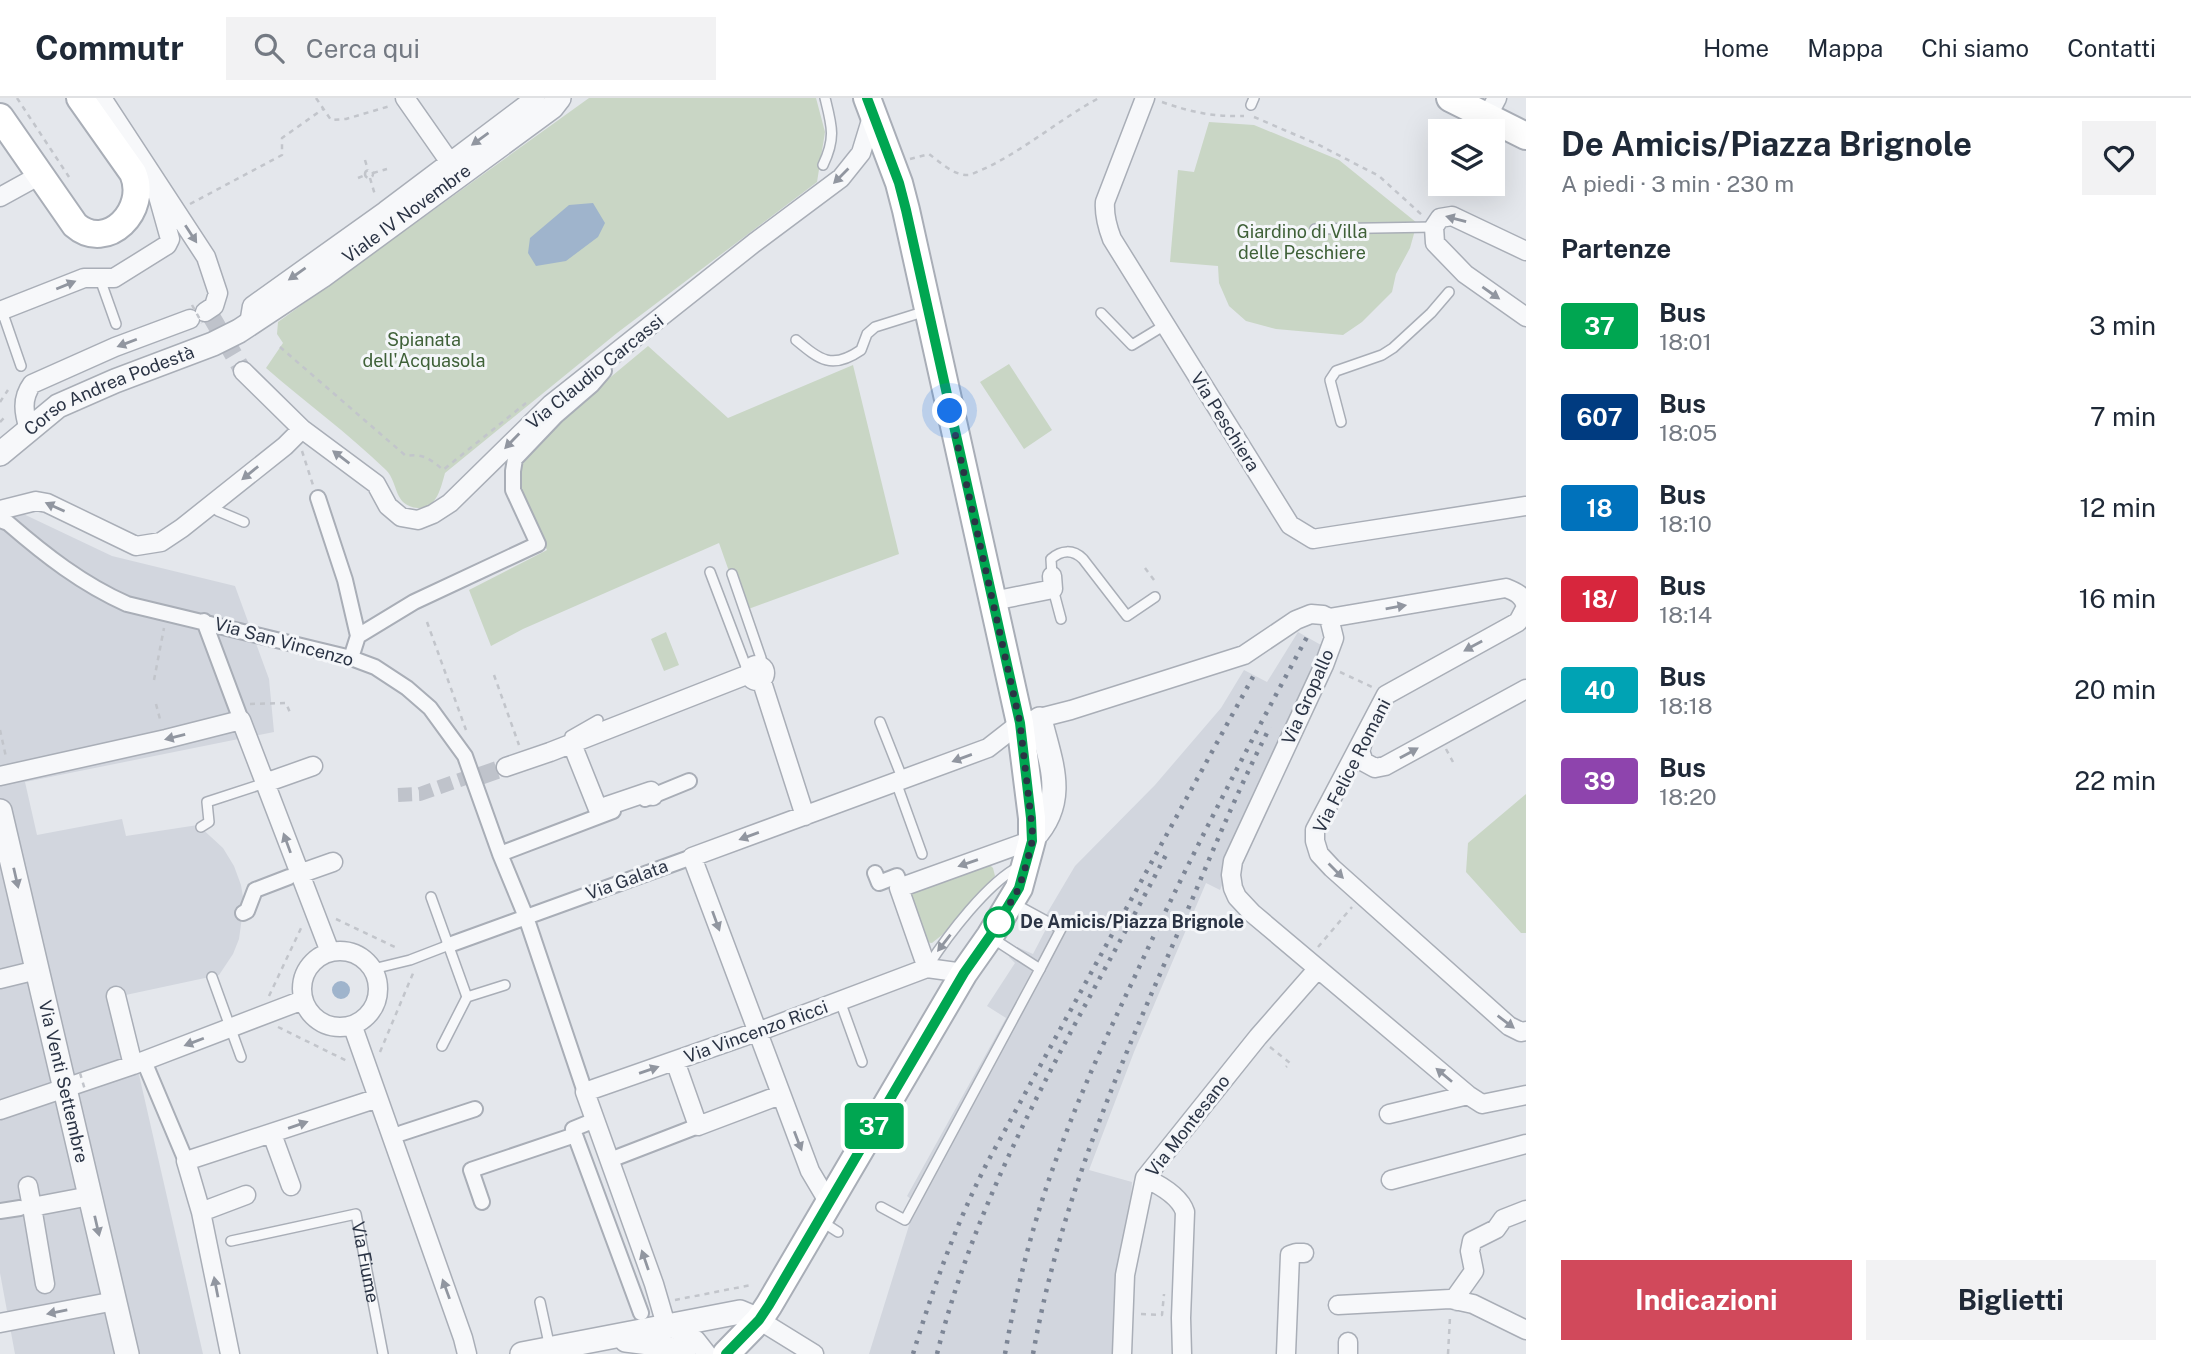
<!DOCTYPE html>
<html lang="it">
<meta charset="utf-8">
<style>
:root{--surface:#fff;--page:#f2f2f3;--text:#1f2937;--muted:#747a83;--line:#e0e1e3;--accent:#d1495b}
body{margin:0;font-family:"Public Sans",sans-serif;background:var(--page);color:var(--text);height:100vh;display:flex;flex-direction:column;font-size:26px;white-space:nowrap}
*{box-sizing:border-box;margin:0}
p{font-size:23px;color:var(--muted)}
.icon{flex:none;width:38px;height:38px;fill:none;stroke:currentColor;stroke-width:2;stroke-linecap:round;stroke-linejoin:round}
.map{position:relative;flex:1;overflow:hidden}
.drawer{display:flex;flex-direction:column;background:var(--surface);width:665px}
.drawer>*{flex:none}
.badge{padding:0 14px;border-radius:5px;font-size:24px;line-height:46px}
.buttons{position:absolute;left:1428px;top:21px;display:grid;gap:14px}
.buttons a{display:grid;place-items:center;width:77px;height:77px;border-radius:0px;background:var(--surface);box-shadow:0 7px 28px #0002;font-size:35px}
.you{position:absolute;width:35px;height:35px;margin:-18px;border:5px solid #fff;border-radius:50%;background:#1a73e8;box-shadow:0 0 0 10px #1a73e833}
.map>.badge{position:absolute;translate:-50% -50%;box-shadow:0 0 0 4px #fff}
h2{padding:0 35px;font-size:26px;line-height:63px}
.round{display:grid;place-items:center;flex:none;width:74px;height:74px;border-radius:0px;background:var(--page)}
.headline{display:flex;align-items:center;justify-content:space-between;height:119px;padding:0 35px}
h1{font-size:33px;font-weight:700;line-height:52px}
.button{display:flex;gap:14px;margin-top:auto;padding:14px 35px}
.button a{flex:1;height:80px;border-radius:0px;background:var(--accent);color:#fff;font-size:28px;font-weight:700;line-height:80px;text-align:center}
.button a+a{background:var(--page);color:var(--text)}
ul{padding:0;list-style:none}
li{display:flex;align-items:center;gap:21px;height:91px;padding:0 35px}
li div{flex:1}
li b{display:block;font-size:26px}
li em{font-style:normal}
li .badge{min-width:77px;font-weight:700;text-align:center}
header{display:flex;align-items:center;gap:42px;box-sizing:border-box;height:98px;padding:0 35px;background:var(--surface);border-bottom:2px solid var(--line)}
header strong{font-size:33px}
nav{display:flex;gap:38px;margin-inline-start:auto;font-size:24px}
.search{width:490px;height:63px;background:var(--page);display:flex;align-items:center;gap:18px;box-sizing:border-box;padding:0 24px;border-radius:0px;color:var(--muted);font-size:26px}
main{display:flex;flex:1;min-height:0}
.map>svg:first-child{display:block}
.built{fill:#d2d6de}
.green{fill:#c9d6c5}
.water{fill:#9fb4cc}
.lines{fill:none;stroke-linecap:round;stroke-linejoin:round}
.pedestrian-tunnel{stroke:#bfc3cb;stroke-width:14;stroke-dasharray:14 7;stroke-linecap:butt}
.minor-tunnel{stroke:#bfc3cb;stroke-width:18;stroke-dasharray:18 9;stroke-linecap:butt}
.service-casing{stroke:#a9aeb7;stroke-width:12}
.pedestrian-casing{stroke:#a9aeb7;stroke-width:18}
.minor-casing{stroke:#a9aeb7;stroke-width:21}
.tertiary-casing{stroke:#a9aeb7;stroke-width:26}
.secondary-casing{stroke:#a9aeb7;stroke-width:30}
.path{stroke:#c2c5cb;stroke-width:2.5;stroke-dasharray:5 5;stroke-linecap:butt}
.service{stroke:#f7f8fa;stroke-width:9}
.pedestrian{stroke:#f7f8fa;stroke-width:14}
.minor{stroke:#f7f8fa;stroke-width:18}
.tertiary{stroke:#f7f8fa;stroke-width:23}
.secondary{stroke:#fff;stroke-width:26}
.rail{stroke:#7d8696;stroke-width:4.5;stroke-dasharray:3.5 7;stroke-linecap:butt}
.path-bridge{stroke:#c2c5cb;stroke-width:2.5;stroke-dasharray:5 5;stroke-linecap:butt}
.oneway{fill:#9196a0}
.line-casing{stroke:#fff;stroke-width:16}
.line{stroke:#00a651;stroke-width:10}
.walk{stroke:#2b3445;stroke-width:7;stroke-dasharray:0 12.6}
.stop-dot{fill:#fff;stroke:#00a651;stroke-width:3.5}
.labels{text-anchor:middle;stroke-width:6;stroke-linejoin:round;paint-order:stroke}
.street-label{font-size:18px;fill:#2b3445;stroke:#f4f6f9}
.park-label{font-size:18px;fill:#3f6138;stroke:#f4f6f9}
.stop-label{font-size:18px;font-weight:bold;fill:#2b3445;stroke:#f4f6f9;text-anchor:start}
</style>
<header>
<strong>Commutr</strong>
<div class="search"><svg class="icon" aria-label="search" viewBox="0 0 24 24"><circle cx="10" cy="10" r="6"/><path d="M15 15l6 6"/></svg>Cerca qui</div>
<nav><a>Home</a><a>Mappa</a><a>Chi siamo</a><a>Contatti</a></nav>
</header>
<main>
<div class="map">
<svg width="1526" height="1256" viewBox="0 0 1526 1256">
<rect width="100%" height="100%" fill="#e4e7ec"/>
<path class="built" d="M0 402 15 412 112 458 235 488 269 581 274 634 25 684 37 737 122 721 126 738 198 727 223 750 234 768 241 787 244 805 239 841 233 856 219 877 121 898 203 1256H15L0 1175Z
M1298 534 1321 547 1220 792 1206 785 1134 954 1089 1072 1132 1084 1122 1256H869L916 1105 907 1098 1006 920 987 908 1015 865 1009 859 1017 849 1033 856 1046 831 1030 824 1037 814 1046 817 1075 768 1155 687 1221 610 1244 572 1267 584Z"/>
<path class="green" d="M589 0H816L825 34 817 84 617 235 445 375C441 389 437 411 418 410 393 408 399 385 386 372 349 336 305 304 266 270L283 245 277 236 278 224Z
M1209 24 1254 27 1339 62 1417 125 1410 150 1396 176 1392 194 1362 224 1343 237 1276 231 1246 223 1229 208 1219 185 1218 168 1170 164 1178 72 1194 74Z
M648 248 728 320 853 267 899 456 743 513 719 445 523 531 491 548 469 492 547 452 519 401 517 371 559 322Z
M1009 266 1052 332 1024 351 980 284Z
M666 534 679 567 664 573 651 541Z
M1526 696V835H1521L1466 774 1468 745Z
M986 763 993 770 995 778 942 837 932 845 925 844 907 790Z"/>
<path class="water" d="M593 105 605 125 598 139 566 163 536 168 528 155 530 140 569 107Z
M332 892a9 9 0 1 1 18 0a9 9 0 1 1-18 0Z"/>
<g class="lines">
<path class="pedestrian-tunnel" d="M398 697 420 696 471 678"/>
<path class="minor-tunnel" d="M211 218 243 273
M480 678 506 669"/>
<defs>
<g id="service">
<path d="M1251 7 1254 0"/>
<path d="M823 67C836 40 832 28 825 0"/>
<path d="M1315 131 1434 129"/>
<path d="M100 181 116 226"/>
<path d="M2 213 21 268"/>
<path d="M1101 215 1132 247 1165 227"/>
<path d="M796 242C820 262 832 272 861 252L867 236 875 229 926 213"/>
<path d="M1341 324 1330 282 1336 273 1382 257 1393 250 1431 215 1449 194"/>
<path d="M212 405 218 413 244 424"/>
<path d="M710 474 745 566 750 571"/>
<path d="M732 476 761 560 760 567"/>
<path d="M1052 478 1051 461C1061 452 1073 451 1083 461L1127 518 1155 499"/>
<path d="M1053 491 1061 521"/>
<path d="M880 624 903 682"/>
<path d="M570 638 598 622"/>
<path d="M896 684 922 756"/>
<path d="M201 729 209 724 207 704 265 685"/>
<path d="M431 799 467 899"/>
<path d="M1013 805 1061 831 1040 871"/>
<path d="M928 868C948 837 988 784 1020 768"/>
<path d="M373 871 410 862 449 847"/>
<path d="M212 879 241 959"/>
<path d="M840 903 862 964"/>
<path d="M442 948 467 899 505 887"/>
<path d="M881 1109 905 1122 1040 871 992 840"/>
<path d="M821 1123 838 1134"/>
<path id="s1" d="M231 1143 356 1116 383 1256"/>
<path d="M540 1204 550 1250"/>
</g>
<path id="pedestrian" d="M318 400 345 482 358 538 351 560
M0 422 8 425C45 457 82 486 127 506L351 560 375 569 407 590 430 610 465 658 500 756 526 819 585 994
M204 523 241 622
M358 538 414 504 538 446 513 392V373L515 361 556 318 592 287 604 273
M645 701 689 683
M500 756 613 713
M875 775 879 785 897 778 901 789
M243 815 247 813 255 792 289 779
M449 847 692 759
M146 968 186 1063
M402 1035 475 1011
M575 1037 641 1215
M610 1062 698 1028
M482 1104 471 1072 575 1037 573 1031 595 1022
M0 1113 20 1110"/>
<path id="minor" d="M102 0 206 159 218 195 214 208 205 214
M405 0 449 63
M1145 0 1105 104C1104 117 1107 128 1112 141L1290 427 1313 441 1319 440 1526 408
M1487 19 1497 0
M0 99 40 77
M1526 153 1452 118 1440 120 1434 129 1435 145 1465 176 1526 219
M0 213 84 180H114L167 147 170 141 156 91
M249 226 252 208 385 113 535 0
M243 273 302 331 376 386 388 408 401 419 418 422 433 416 450 405 551 306 754 145 841 80 861 55 872 19
M29 332C24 315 21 301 32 286L115 249 190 221
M0 412 36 403 47 405 136 448 161 444 182 430 285 348 302 331
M993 503 1053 491 1052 478
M1526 509 1518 524 1386 597 1315 732V743L1319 756 1332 770 1509 928 1521 934 1526 933
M1329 520 1506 490C1516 494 1523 497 1526 508
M749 575a8 8 0 1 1 16 0a8 8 0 1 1-16 0Z
M761 581 805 718
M572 646 598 711 651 693 653 698
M1362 647 1360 653 1364 664 1375 670 1385 668 1526 591
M506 669 550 654 749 576
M0 678 166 641 241 622 330 854
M265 685 313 668
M299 776 333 764
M302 891a38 38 0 1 1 76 0a38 38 0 1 1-76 0Z
M927 870 899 790 1032 742
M0 881 37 872
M116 898 133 967
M353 929 463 1240 467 1256
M675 963 698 1028 780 997
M0 1012 133 967 303 902
M1389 1016 1468 997
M272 1036 291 1088
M1145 1080C1160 1087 1180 1098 1185 1114L1181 1220 1182 1256
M1391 1082 1526 1046
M28 1088 32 1109
M829 1105 810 1073 692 759 988 650 1020 625 1071 612 1244 557 1296 522 1311 516 1323 517 1329 520 1334 540 1324 567 1233 763 1231 777 1233 790 1237 799 1252 815 1468 997 1482 1006 1526 997
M201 1114 246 1097
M45 1186 32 1109 90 1098
M1457 1203V1197L1474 1173 1470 1153 1472 1143 1496 1131 1503 1121 1526 1112
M1338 1207 1450 1201 1473 1206 1526 1232
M759 1222 814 1256
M0 1225 115 1203
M666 1227 654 1186 585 994 768 930 927 870 964 875
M666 1227 696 1242 707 1256
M230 1256 201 1114 186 1063 378 1000
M1122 1256 1125 1177 1145 1080 1258 939 1314 875 1315 870
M1286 1256 1290 1157 1296 1155H1304
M1348 1256V1244"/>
<g id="tertiary">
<path id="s2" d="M0 356 58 308 115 283 213 246 239 233 322 178 552 9 559 0"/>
<path id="s3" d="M0 713 127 1256"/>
<path d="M1033 740C1068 702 1051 666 1040 621"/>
<path d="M626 1242 656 1246 684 1256"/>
<path d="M522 1256 740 1214 759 1222"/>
</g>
<path id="secondary" d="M1450 0 1526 38
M0 19 75 127C107 155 149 112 133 75L80 0
M726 1256 759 1222 769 1207 964 875 990 838 1019 790 1032 742V720L1020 625 906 112 899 85 867 0"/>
</defs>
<use href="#service" class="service-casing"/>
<use href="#pedestrian" class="pedestrian-casing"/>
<use href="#minor" class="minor-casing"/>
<use href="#tertiary" class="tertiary-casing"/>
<use href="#secondary" class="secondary-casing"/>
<path class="path" d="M17 0 69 79
M316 0 331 22 346 21 390 8
M1162 4C1190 14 1214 19 1244 18
M1254 19 1317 46 1379 78 1422 117
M910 61 929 56C940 64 954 78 969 77 1014 61 1056 23 1099 0
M365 62 368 72
M365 76a4 4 0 1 1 8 0a4 4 0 1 1-8 0Z
M373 75 387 71
M358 80 365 77
M370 80 375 97
M190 106 282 57V40L323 11
M280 249 406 358C422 355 431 361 443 372L526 305
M0 304 8 292
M0 324 7 317
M302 353 313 387
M1145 470 1157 486
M427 524 466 632
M1340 574 1372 589
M494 577 519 647
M154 582 164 530
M156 606 161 625
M250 606 286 605 291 617
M0 632 6 659
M1446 651 1453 664
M336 821 399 851
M1318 849 1352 809
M269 898 302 828
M278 929 347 963
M1270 949 1290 965 1286 969
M380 954 414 873
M675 1202 751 1187
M1141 1216 1162 1217 1164 1196
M1448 1256 1450 1219"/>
<use href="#service" class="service"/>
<use href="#pedestrian" class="pedestrian"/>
<use href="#minor" class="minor"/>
<use href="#tertiary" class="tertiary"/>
<use href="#secondary" class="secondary"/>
<path class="rail" d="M913 1256C933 1190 956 1126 987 1065L1254 577
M937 1256C982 1075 1083 917 1168 753
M1005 1256C1017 1186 1035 1117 1060 1051 1082 991 1109 933 1136 876 1189 761 1247 650 1307 539
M1033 1256C1060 1107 1114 981 1174 844 1205 772 1234 699 1270 629"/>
<path class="path-bridge" d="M192 207 202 225
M80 975 85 992"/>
</g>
<defs><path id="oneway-solid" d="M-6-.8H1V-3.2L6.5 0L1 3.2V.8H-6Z" transform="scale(1.75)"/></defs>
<g class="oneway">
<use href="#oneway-solid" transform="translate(480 41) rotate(144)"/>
<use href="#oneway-solid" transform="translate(841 78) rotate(135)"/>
<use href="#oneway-solid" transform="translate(1456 121) rotate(-165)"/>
<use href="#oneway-solid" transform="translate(191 136) rotate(57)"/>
<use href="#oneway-solid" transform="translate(297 176) rotate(145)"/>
<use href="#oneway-solid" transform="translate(66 187) rotate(-22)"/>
<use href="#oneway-solid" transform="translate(1491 195) rotate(35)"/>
<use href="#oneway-solid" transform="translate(127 245) rotate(159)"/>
<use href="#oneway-solid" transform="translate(512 343) rotate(134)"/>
<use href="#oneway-solid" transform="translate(341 359) rotate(-143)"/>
<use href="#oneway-solid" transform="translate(250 375) rotate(141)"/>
<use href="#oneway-solid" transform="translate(55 409) rotate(-156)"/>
<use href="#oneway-solid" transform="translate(1396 509) rotate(-10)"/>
<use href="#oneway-solid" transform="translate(1473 548) rotate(151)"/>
<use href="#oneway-solid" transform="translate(175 639) rotate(166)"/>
<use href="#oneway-solid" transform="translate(1409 655) rotate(-29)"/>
<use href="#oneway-solid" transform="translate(962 660) rotate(160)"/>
<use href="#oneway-solid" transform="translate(749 738) rotate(160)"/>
<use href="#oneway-solid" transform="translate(287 745) rotate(-110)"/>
<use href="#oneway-solid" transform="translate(968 765) rotate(161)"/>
<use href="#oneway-solid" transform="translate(1336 773) rotate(45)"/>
<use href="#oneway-solid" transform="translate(16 780) rotate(77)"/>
<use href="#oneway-solid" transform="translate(716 823) rotate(70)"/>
<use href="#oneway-solid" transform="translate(944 845) rotate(128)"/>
<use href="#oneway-solid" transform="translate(1506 924) rotate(37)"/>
<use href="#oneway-solid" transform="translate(194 944) rotate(159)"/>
<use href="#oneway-solid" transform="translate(649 972) rotate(-19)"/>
<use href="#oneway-solid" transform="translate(1444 977) rotate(-140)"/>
<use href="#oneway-solid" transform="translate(298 1027) rotate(-19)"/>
<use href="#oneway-solid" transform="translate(798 1043) rotate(69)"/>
<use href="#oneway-solid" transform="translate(97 1128) rotate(77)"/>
<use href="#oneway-solid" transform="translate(645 1162) rotate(-109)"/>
<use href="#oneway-solid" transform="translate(216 1189) rotate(-101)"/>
<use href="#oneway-solid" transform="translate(446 1191) rotate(-110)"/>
<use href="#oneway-solid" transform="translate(57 1214) rotate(169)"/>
</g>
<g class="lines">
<defs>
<path id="line" d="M726 1256 759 1222 769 1207 964 875 990 838 1019 790 1032 743 1031 720 1020 625 906 112 899 85 867 0"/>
</defs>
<use href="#line" class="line-casing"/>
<use href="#line" class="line"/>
<path class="walk" d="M950 313 1020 625 1031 720 1033 740 1027 764 1019 790 999 824"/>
</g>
<circle class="stop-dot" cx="999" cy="824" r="14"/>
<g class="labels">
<g class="street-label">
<text dy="6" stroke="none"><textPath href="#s2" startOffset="476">Viale IV Novembre</textPath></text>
<text transform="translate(595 274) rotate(-39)" y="6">Via Claudio Carcassi</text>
<text dy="6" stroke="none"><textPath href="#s2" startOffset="128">Corso Andrea Podestà</textPath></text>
<text transform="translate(1225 324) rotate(58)" y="6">Via Peschiera</text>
<text transform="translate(284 544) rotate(15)" y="6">Via San Vincenzo</text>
<text transform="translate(1308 599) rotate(-66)" y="6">Via Gropallo</text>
<text transform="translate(1352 668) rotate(-63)" y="6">Via Felice Romani</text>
<text transform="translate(627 782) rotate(-20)" y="6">Via Galata</text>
<text transform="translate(756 934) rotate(-20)" y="6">Via Vincenzo Ricci</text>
<text dy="6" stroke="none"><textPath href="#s3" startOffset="278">Via Venti Settembre</textPath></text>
<text transform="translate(1188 1028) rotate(-52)" y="6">Via Montesano</text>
<text dy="6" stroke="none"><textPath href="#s1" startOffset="177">Via Fiume</textPath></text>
</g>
<g class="park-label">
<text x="1302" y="140">Giardino di Villa<tspan x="1302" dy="21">delle Peschiere</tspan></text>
<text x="424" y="248">Spianata<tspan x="424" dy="21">dell'Acquasola</tspan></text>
</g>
<g class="stop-label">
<text x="1020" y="830">De Amicis/Piazza Brignole</text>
</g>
</g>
</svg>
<div class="buttons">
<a><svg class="icon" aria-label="layers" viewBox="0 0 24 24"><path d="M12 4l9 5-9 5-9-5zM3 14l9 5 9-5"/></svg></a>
</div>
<div class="you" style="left:950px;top:313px"></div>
<b class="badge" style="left:874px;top:1028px;background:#00a651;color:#fff">37</b>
</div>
<section class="drawer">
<div class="headline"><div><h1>De Amicis/Piazza Brignole</h1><p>A piedi · 3 min · 230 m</p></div><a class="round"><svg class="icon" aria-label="heart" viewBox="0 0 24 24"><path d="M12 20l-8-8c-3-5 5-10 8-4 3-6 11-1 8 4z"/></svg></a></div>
<h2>Partenze</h2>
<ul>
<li><span class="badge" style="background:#00a651;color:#fff">37</span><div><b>Bus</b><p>18:01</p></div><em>3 min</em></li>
<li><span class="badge" style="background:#003b80;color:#fff">607</span><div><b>Bus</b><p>18:05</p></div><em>7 min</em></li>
<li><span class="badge" style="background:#0072bc;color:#fff">18</span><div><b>Bus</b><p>18:10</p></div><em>12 min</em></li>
<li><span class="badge" style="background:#d7263d;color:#fff">18/</span><div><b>Bus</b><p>18:14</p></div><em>16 min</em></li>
<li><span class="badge" style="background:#00a3b4;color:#fff">40</span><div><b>Bus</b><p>18:18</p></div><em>20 min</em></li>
<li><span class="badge" style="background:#8e44ad;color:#fff">39</span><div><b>Bus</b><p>18:20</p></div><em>22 min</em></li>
</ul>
<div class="button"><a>Indicazioni</a><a>Biglietti</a></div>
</section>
</main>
